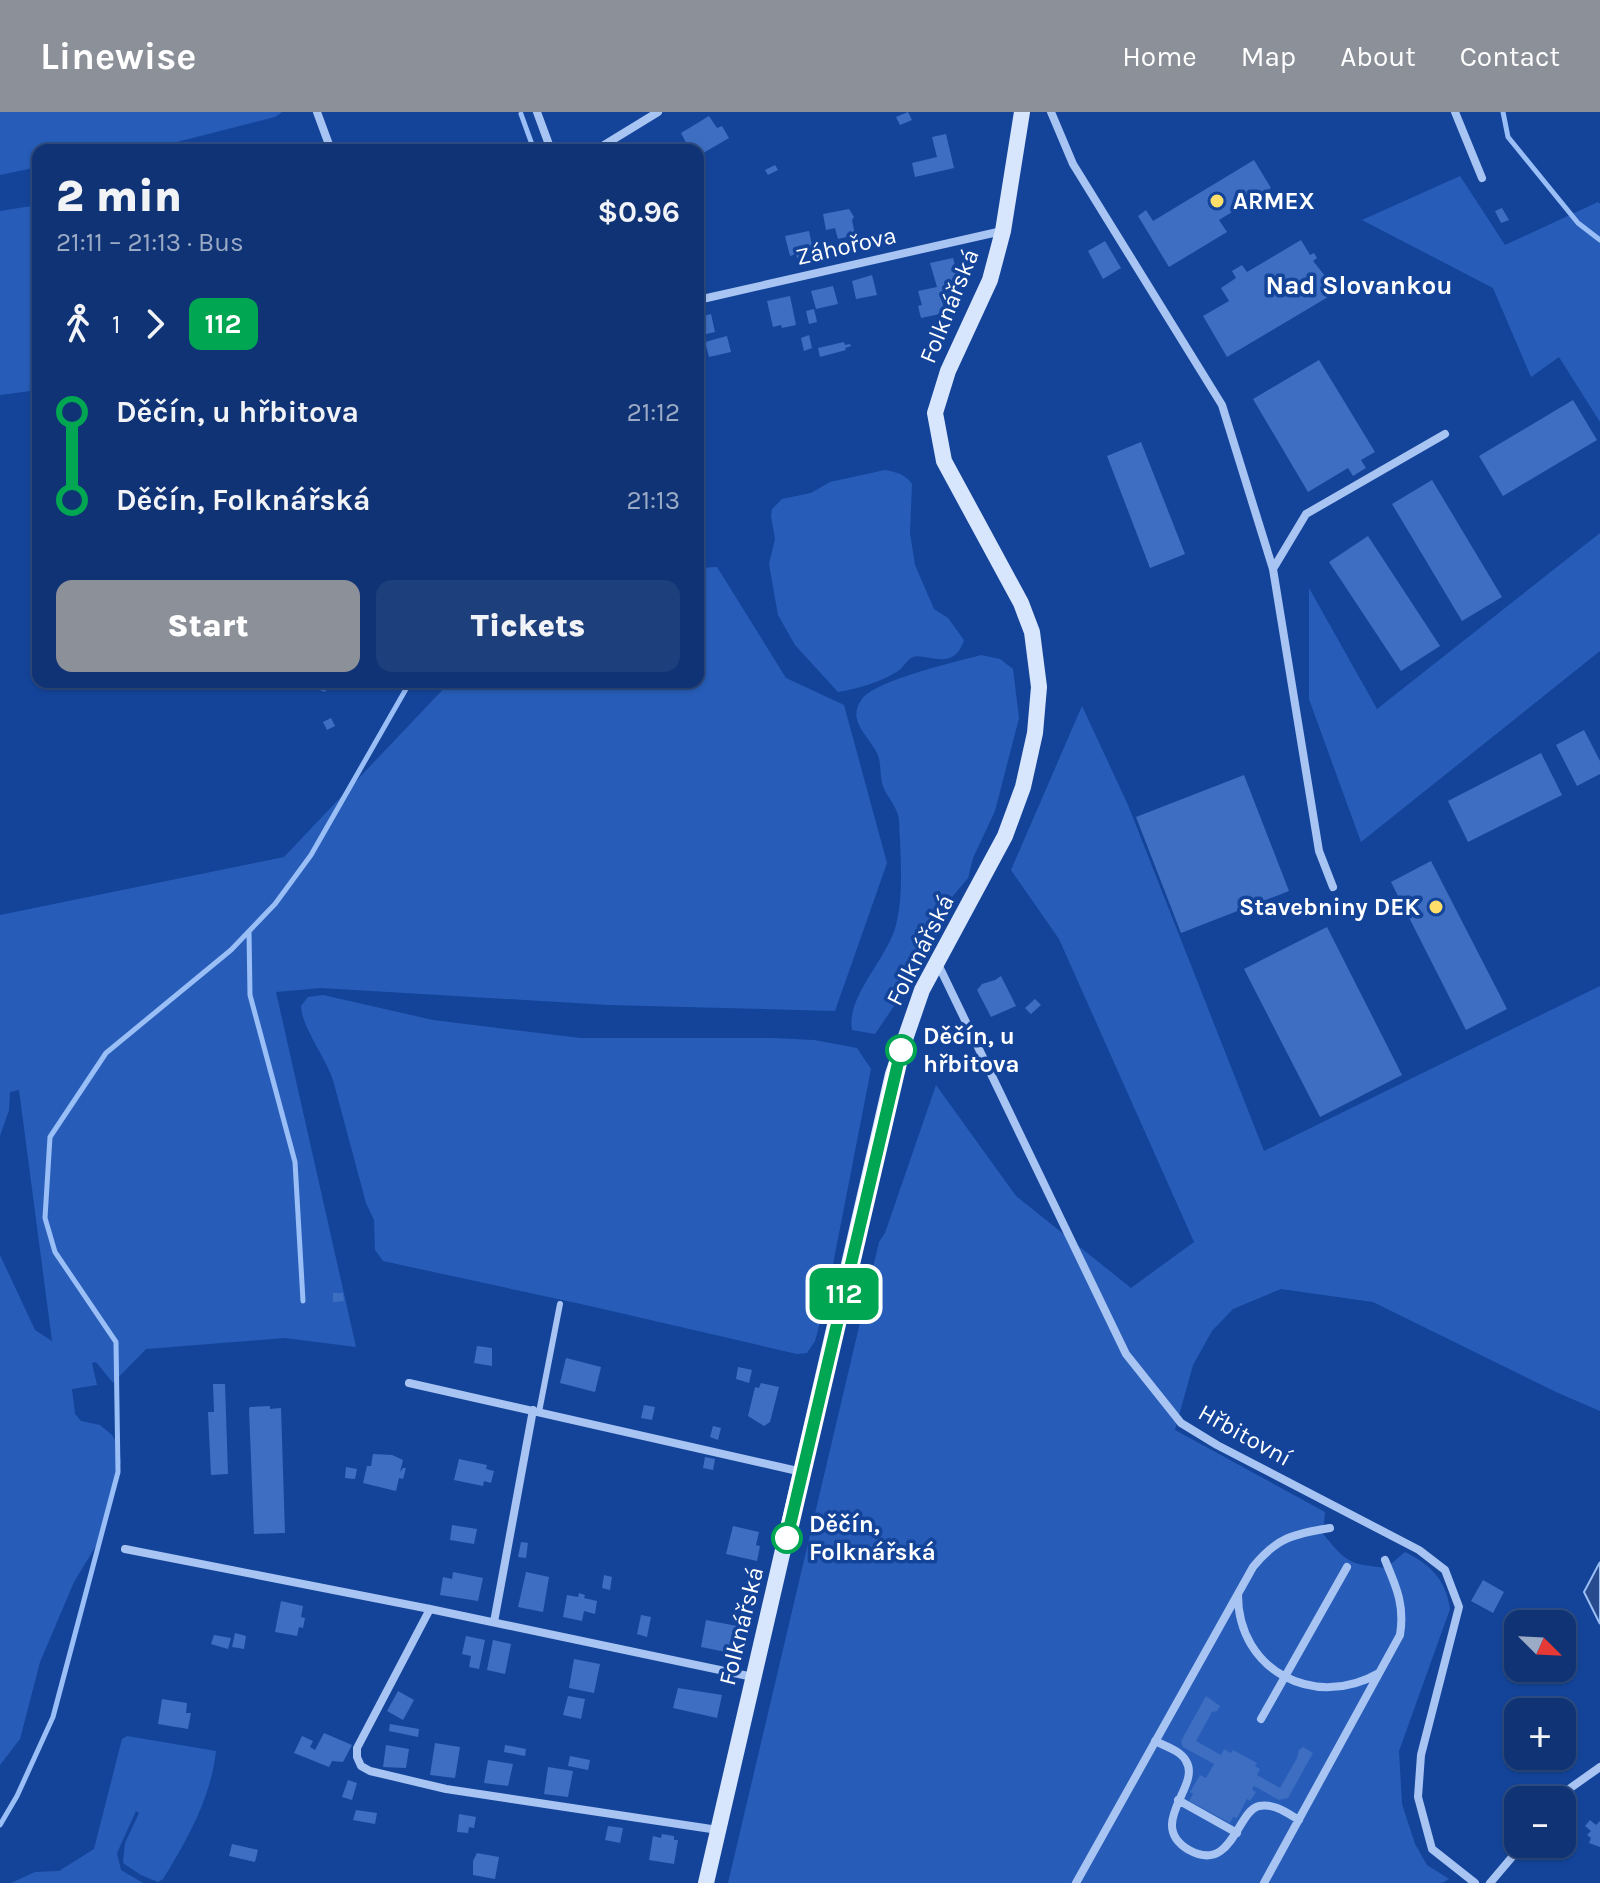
<!DOCTYPE html>
<meta charset="utf-8">
<style>
:root{--surface:#0f3374;--page:#1d3f7c;--text:#f1f3f6;--muted:#9baac5;--line:#2f4e86;--accent:#8c9099}
body{margin:0;font-family:Karla,sans-serif;background:var(--page);color:var(--text);height:100vh;display:flex;flex-direction:column;font-size:30px;white-space:nowrap}
*{box-sizing:border-box;margin:0}
p{font-size:26px;color:var(--muted)}
.icon{flex:none;width:44px;height:44px;fill:none;stroke:currentColor;stroke-width:2;stroke-linecap:round;stroke-linejoin:round}
.map{position:relative;flex:1;overflow:hidden}
.details{position:absolute;left:32px;top:32px;width:672px;height:544px;display:flex;flex-direction:column;background:var(--surface);border-radius:16px;box-shadow:0 2px 6px #0004,0 0 0 2px var(--line)}
.details>*{flex:none}
.badge{padding:0 16px;border-radius:12px;font-size:28px;line-height:52px}
.needle{width:52px;rotate:114deg}
.tools{position:absolute;left:1504px;top:1498px;display:grid;gap:16px}
.tools a{display:grid;place-items:center;width:72px;height:72px;border-radius:16px;background:var(--surface);box-shadow:0 2px 6px #0004,0 0 0 2px var(--line);font-size:40px}
.map>.badge{position:absolute;translate:-50% -50%;box-shadow:0 0 0 4px #fff}
.legs{display:flex;align-items:center;gap:12px;height:88px;padding:0 24px;font-size:26px}
.legs p{margin-inline-start:auto}
.headline{display:flex;align-items:center;justify-content:space-between;height:136px;padding:0 24px}
h1{font-size:44px;font-weight:800;line-height:60px}
.cta{display:flex;gap:16px;margin-top:auto;padding:16px 24px}
.cta a{flex:1;height:92px;border-radius:16px;background:var(--accent);color:#fff;font-size:32px;font-weight:800;line-height:92px;text-align:center}
.cta a+a{background:var(--page);color:var(--text)}
ul{padding:0 24px;list-style:none}
li{display:flex;align-items:center;gap:28px;height:88px;font-size:30px}
li i{display:grid;place-items:center;width:12px;height:100%;margin:0 10px;background:currentColor}
li i::after{content:'';width:20px;height:20px;margin:-10px;border:6px solid;border-radius:50%;background:var(--surface)}
li p{margin-inline-start:auto}
li:first-child i{background:linear-gradient(#0000 50%,currentColor 0)}
li:last-child i{background:linear-gradient(currentColor 50%,#0000 0)}
header{display:flex;align-items:center;gap:48px;box-sizing:border-box;height:112px;padding:0 40px;background:var(--accent);color:#fff}
header strong{font-size:38px}
nav{display:flex;gap:44px;margin-inline-start:auto;font-size:28px}
.map>svg:first-child{display:block}
.green{fill:#275db8}
.water{fill:#274b8c;stroke:#9abef6;stroke-width:2}
.lines{fill:none;stroke-linecap:round;stroke-linejoin:round}
.stream{stroke:#9abef6;stroke-width:5}
.building{fill:#3d6ec1}
.lane{stroke:#a8c4f3;stroke-width:6}
.street{stroke:#a8c4f3;stroke-width:8}
.secondary{stroke:#d7e5fd;stroke-width:16}
.line-1-casing{stroke:#fff;stroke-width:18}
.line-1{stroke:#00a651;stroke-width:12}
.poi-dot{fill:#ffdf6a;stroke:#14449a;stroke-width:3}
.stop-1-dot{fill:#fff;stroke:#00a651;stroke-width:4}
.labels{text-anchor:middle;stroke-width:7;stroke-linejoin:round;paint-order:stroke}
.poi-label{font-size:24px;font-weight:bold;fill:#fff;stroke:#14449a;text-anchor:start}
.street-label{font-size:24px;fill:#fff;stroke:#14449a}
.stop-label{font-size:24px;font-weight:bold;fill:#fff;stroke:#14449a;text-anchor:start}
.neighbourhood-label{font-size:26px;font-weight:bold;fill:#fff;stroke:#14449a}
</style>
<header>
<strong>Linewise</strong>
<nav><a>Home</a><a>Map</a><a>About</a><a>Contact</a></nav>
</header>
<div class="map">
<svg width="1600" height="1771" viewBox="0 0 1600 1771">
<rect width="100%" height="100%" fill="#14449a"/>
<path class="green" d="M0 0H282L275 5 146 38H38V55L0 63Z
M1460 64 1505 133 1598 90 1600 92V310L1559 245 1531 265 1493 176 1362 108Z
M38 93V278L0 283V99Z
M885 358C896 360 905 362 912 372L910 421 915 453 934 497 948 506 964 528C953 563 923 538 911 546 906 549 903 556 898 559 879 571 860 576 838 580L795 533 778 503 769 452 775 427 771 404 772 397 782 387 811 381 830 370Z
M1600 421V539L1361 730 1309 587V476L1377 597Z
M717 455 786 566 844 593 887 751 835 899 609 893 321 876 276 880 356 1235 285 1226 146 1237 113 1271 96 1250 92 1251 97 1273 72 1277 75 1302 81 1309 100 1313 112 1323 118 1333 121 1350 97 1432 74 1470 40 1550 20 1627 0 1653V1143L35 1218 52 1229 19 978 10 980 9 998 0 1024V803L284 745 450 570H698V456Z
M981 543 1000 547 1013 557 1019 606 995 699 973 746 968 766 948 790 939 818 915 846 894 894 875 922 852 918C846 884 888 846 896 813 903 786 901 755 900 727 899 720 900 710 898 703 895 691 885 683 882 671 880 661 881 649 877 641 868 623 846 608 862 587 876 568 956 550 981 543Z
M1082 594 1128 693 1264 1039 1600 874V1299L1556 1280 1373 1190 1281 1177 1233 1197 1212 1219 1193 1253 1175 1318 1325 1400 1323 1422C1347 1451 1349 1452 1386 1456L1405 1440C1431 1453 1446 1468 1450 1497L1399 1639 1402 1692 1415 1732 1427 1753 1449 1767 1442 1771H728L879 1130 885 1121 936 973 1016 1084 1131 1176 1194 1130 1059 827 1011 758Z
M323 883 433 908 580 926H772L814 928 857 936 871 957 826 1188 815 1229 807 1241 797 1242 590 1194 383 1149 375 1138 374 1108 366 1091 333 968C325 944 302 916 301 894L308 885Z
M127 1624 216 1639C211 1686 187 1728 163 1767L158 1770 141 1763 123 1751 125 1731 139 1701 136 1699 117 1741 121 1758 143 1771H11L35 1760 59 1759 94 1737 122 1627Z"/>
<path class="water" d="M1600 1450V1512L1584 1480Z"/>
<g class="lines">
<path class="stream" d="M1503 0 1508 25 1578 111 1600 128
M521 2 534 38
M249 820 250 883 295 1050 303 1189
M0 1713 17 1684 53 1605 118 1360 116 1230 55 1140 45 1106 50 1025 106 941 231 838 275 792 311 743 410 570"/>
</g>
<path class="building" d="M908 0 912 8 900 13 896 5Z
M709 4 717 16 722 14 729 26 698 44V38H690L681 21Z
M946 22 954 56 915 65 912 51 937 45 932 25Z
M1254 48 1271 76 1219 108 1227 120 1169 155 1138 104 1146 98 1153 109Z
M775 53 778 58 768 63 765 58Z
M1502 96 1509 108 1501 111 1495 99Z
M849 97 854 105 852 108 855 123 838 127 835 116 826 118 823 102Z
M809 119 813 138 810 139 811 143 797 146 796 142 790 144 785 124Z
M1301 128 1310 143 1314 141 1317 146 1313 149 1326 165 1324 167 1333 182 1227 245 1203 204 1229 189 1221 176 1236 166 1232 159 1242 153 1247 160Z
M1105 129 1121 156 1103 167 1088 139Z
M953 146 956 157 960 156 961 161 952 167 954 173 947 174 950 188 942 189 945 201 921 206 918 194 922 193 918 179 937 175 930 151Z
M872 163 877 183 856 187 852 169Z
M833 174 838 192 816 197 811 179Z
M790 184 796 213 782 216 781 213 773 215 767 189Z
M814 197 817 210 809 212 806 199Z
M711 202 715 220 698 224V205Z
M809 223 812 236 804 239 801 226Z
M727 224 731 240 709 245 705 230Z
M844 230 845 233 850 232 851 234 845 236 846 238 820 245 818 236Z
M1319 248 1375 340 1361 348 1366 356 1353 364 1348 356 1308 380 1253 287Z
M1573 288 1597 328 1503 384 1479 344Z
M1141 330 1185 442 1150 456 1107 344Z
M1432 368 1502 485 1462 509 1392 392Z
M1368 424 1440 534 1401 559 1329 450Z
M320 570H329L325 580 317 577Z
M331 606 335 614 327 618 323 610Z
M1584 618 1600 649V662L1577 674 1556 633Z
M1541 641 1562 683 1468 730 1448 689Z
M1244 663 1289 779 1181 821 1136 705Z
M1431 749 1507 897 1466 918 1391 770Z
M1327 815 1402 963 1320 1005 1244 857Z
M1001 864 1016 894 991 905 977 878 982 872 995 868Z
M1035 887 1041 893 1031 902 1025 896Z
M333 1181H343L344 1189 333 1190Z
M477 1234 492 1236V1254L474 1251Z
M566 1246 601 1255 595 1280 560 1271Z
M738 1255 752 1258 749 1271 736 1267Z
M761 1271 779 1275 770 1310 764 1314 748 1304 755 1275 759 1276Z
M213 1272H225L228 1362 211 1363 208 1300H214Z
M644 1293 655 1295 652 1308 641 1306Z
M270 1294V1297L281 1296 285 1421 254 1422 249 1297 250 1295Z
M713 1314 721 1316 718 1328 710 1325Z
M373 1342 392 1343 403 1348 400 1360 403 1356H406L403 1367 399 1366 396 1379 363 1371 367 1354H371Z
M705 1345 715 1347 713 1358 703 1356Z
M459 1347 487 1353 486 1357 494 1359 491 1371 484 1369 483 1374 454 1368Z
M346 1355 357 1357 355 1367 345 1366Z
M452 1413 477 1417 474 1432 450 1428Z
M733 1414 759 1420 756 1433 760 1434 757 1449 726 1442Z
M521 1430 528 1431 526 1446 518 1445Z
M453 1460 483 1466 478 1489 440 1483 443 1465 452 1467Z
M526 1460 549 1465 543 1500 518 1495Z
M604 1463 612 1465 610 1478 602 1476Z
M1483 1468 1504 1480 1493 1501 1471 1489Z
M579 1481 585 1483 584 1486 597 1489 595 1502 584 1499 582 1509 563 1505 567 1483 578 1485Z
M281 1489 303 1494 301 1505 305 1506 303 1516 299 1515 297 1524 275 1520Z
M641 1503 651 1505 647 1525 637 1522Z
M706 1508 737 1514 731 1541 701 1535Z
M235 1521 246 1524 244 1537 232 1535Z
M214 1523 231 1526 228 1537 211 1532Z
M466 1524 485 1528 479 1557 469 1555 471 1544 462 1542Z
M493 1528 511 1532 505 1562 487 1558Z
M574 1547 600 1552 594 1581 569 1576Z
M678 1576 722 1583 717 1606 673 1596Z
M398 1579 414 1588 403 1608 387 1599Z
M568 1584 585 1587 581 1607 563 1603Z
M1206 1584 1220 1594 1217 1599 1212 1600 1196 1629 1221 1643 1224 1637 1231 1641 1233 1638 1257 1651 1255 1654 1260 1657 1257 1663 1280 1676 1297 1646 1299 1638 1303 1635 1313 1641 1288 1686 1279 1688 1254 1674 1252 1678 1256 1680 1250 1689 1247 1687 1237 1706 1233 1705 1230 1711 1189 1689 1193 1682 1190 1680 1200 1663 1206 1666 1214 1652 1183 1635 1181 1629Z
M162 1587 187 1591 186 1601H191L188 1617 158 1612Z
M390 1612 419 1617 418 1625 389 1619Z
M324 1621 352 1633 343 1650 332 1649 329 1655 294 1641 302 1624 313 1629 310 1635 315 1638Z
M435 1631 460 1635 455 1666 430 1663Z
M386 1633 409 1637 406 1656 383 1655Z
M505 1633 526 1637 525 1644 504 1640Z
M570 1644 590 1648 588 1658 568 1654Z
M488 1648 513 1652 508 1674 484 1671Z
M548 1655 573 1659 568 1685 544 1682Z
M348 1668 357 1671 352 1688 342 1685Z
M356 1698 377 1701 375 1712 353 1708Z
M459 1702 476 1705 474 1716 469 1715 468 1721 457 1720Z
M1590 1708 1596 1713 1600 1709V1735L1589 1731 1591 1726 1587 1723 1591 1719 1585 1714Z
M608 1714 623 1716 620 1731 605 1728Z
M662 1722 674 1724V1728H678L674 1752 649 1748 653 1724 661 1726Z
M232 1732 258 1738 255 1750 229 1744Z
M477 1741 499 1745 495 1767 473 1763V1749Z"/>
<g class="lines">
<path class="lane" d="M539 1300 560 1192"/>
<path class="street" d="M317 0 331 38
M537 0 551 38
M1051 0 1073 52 1222 293 1273 457 1319 739 1333 775
M1455 0 1482 66
M596 38 658 0
M698 188 1002 119
M1273 457 1306 402 1445 322
M937 850 1126 1242 1181 1311 1217 1333 1419 1438 1445 1458 1459 1495 1421 1643 1418 1685 1432 1737 1475 1771
M409 1271 802 1360
M125 1437 430 1497 753 1565
M1238 1483C1238 1559 1315 1598 1379 1561
M430 1497 357 1636V1645L361 1654 370 1659 446 1677 718 1718
M494 1510 533 1298
M1261 1607 1347 1455
M1155 1629C1165 1634 1181 1639 1186 1649 1202 1674 1145 1712 1189 1738 1232 1762 1237 1699 1259 1694 1274 1691 1287 1701 1299 1708
M1178 1688 1237 1721
M1560 1688 1569 1677 1600 1655
M1076 1771 1253 1455C1277 1425 1294 1422 1330 1416
M1264 1771 1400 1523C1405 1493 1396 1474 1385 1448
M1490 1771 1523 1732"/>
<path class="secondary" d="M706 1771 893 962 922 878 1005 724 1023 675 1035 621 1039 575 1032 520 1021 491 944 349 935 301 948 259 990 168 1003 119 1022 0"/>
</g>
<g class="lines">
<defs>
<path id="line-1" d="M787 1426 901 938"/>
</defs>
<use href="#line-1" class="line-1-casing"/>
<use href="#line-1" class="line-1"/>
</g>
<g class="poi-dot">
<circle cx="1217" cy="89" r="8"/>
<circle cx="1436" cy="795" r="8"/>
</g>
<g class="stop-1-dot">
<circle cx="901" cy="938" r="14"/>
<circle cx="787" cy="1426" r="14"/>
</g>
<g class="labels">
<g class="poi-label">
<text x="1233" y="97">ARMEX</text>
<text x="1420" y="803" text-anchor="end">Stavebniny DEK</text>
</g>
<g class="street-label">
<text transform="translate(846 134) rotate(-13)" y="8">Záhořova</text>
<text transform="translate(949 194) rotate(-68)" y="8">Folknářská</text>
<text transform="translate(920 838) rotate(-63)" y="8">Folknářská</text>
<text transform="translate(1245 1323) rotate(29)" y="8">Hřbitovní</text>
<text transform="translate(741 1514) rotate(-76)" y="8">Folknářská</text>
</g>
<g class="stop-label">
<text x="923" y="932">Děčín, u<tspan x="923" dy="28">hřbitova</tspan></text>
<text x="809" y="1420">Děčín,<tspan x="809" dy="28">Folknářská</tspan></text>
</g>
<g class="neighbourhood-label">
<text x="1359" y="182">Nad Slovankou</text>
</g>
</g>
</svg>
<div class="tools">
<a><svg class="needle" viewBox="-14 -14 28 28"><path d="M0-13l5 13h-10z" fill="#e53935"/><path d="M0 13l5-13h-10z" fill="#9baac5"/></svg></a>
<a>+</a>
<a>−</a>
</div>
<b class="badge" style="left:844px;top:1182px;background:#00a651;color:#fff">112</b>
<section class="details">
<div class="headline"><div><h1>2 min</h1><p>21:11 – 21:13 · Bus</p></div><b>$0.96</b></div>
<div class="legs"><svg class="icon" aria-label="walk" viewBox="0 0 24 24"><circle cx="13" cy="4" r="2"/><path d="M13 8l-2 6 4 7M11 14l-3 7M7 12l3-4h3l4 4"/></svg>1<svg class="icon" aria-label="forward" viewBox="0 0 24 24"><path d="M9 5l7 7-7 7"/></svg><b class="badge" style="background:#00a651;color:#fff">112</b></div>
<ul>
<li><i style="color:#00a651"></i><b>Děčín, u hřbitova</b><p>21:12</p></li>
<li><i style="color:#00a651"></i><b>Děčín, Folknářská</b><p>21:13</p></li>
</ul>
<div class="cta"><a>Start</a><a>Tickets</a></div>
</section>
</div>
